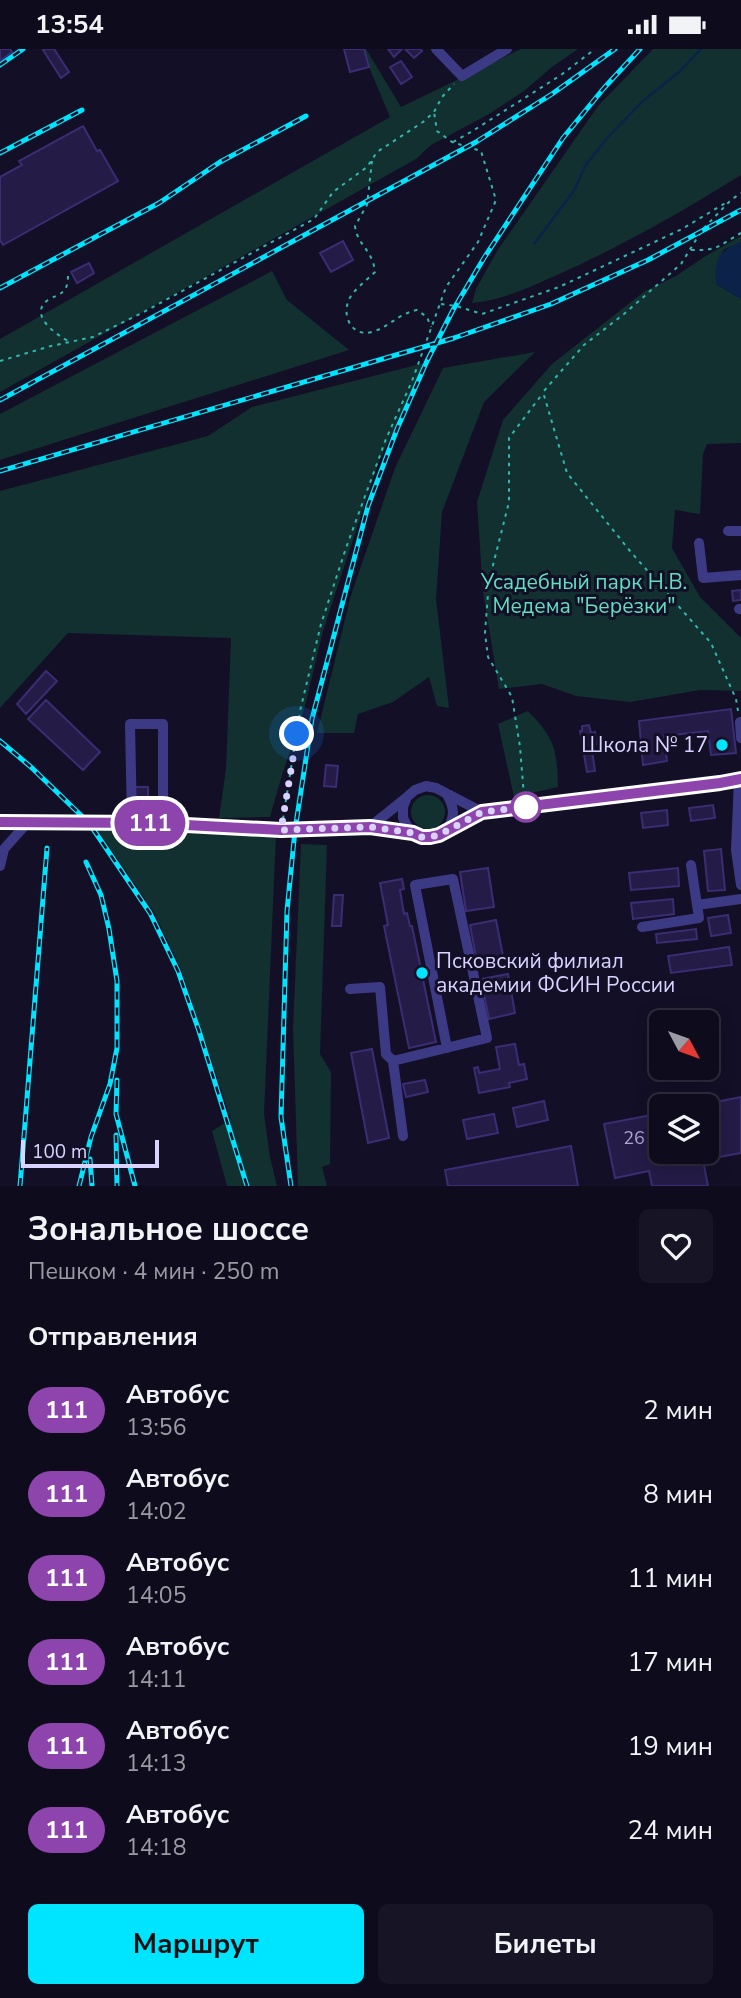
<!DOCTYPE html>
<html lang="ru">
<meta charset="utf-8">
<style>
:root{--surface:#0e0b1c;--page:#171425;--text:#f1f3f6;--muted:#9b9ba3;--line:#2e2b3b;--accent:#00e5ff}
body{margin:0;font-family:"Nunito Sans",sans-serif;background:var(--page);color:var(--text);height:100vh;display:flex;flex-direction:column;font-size:26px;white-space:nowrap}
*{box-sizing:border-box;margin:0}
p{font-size:23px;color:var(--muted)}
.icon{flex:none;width:38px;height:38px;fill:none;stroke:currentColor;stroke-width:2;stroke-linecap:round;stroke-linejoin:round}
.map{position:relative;height:1137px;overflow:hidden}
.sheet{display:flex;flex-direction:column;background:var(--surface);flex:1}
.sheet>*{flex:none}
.badge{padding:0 14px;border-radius:23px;font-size:24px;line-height:46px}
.needle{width:46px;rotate:131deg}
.controls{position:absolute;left:649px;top:961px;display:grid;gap:14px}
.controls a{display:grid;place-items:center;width:70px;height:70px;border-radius:10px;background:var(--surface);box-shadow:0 4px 18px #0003,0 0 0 2px var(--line);font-size:35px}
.scale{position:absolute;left:21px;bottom:18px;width:138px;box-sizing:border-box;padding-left:7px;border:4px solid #d9d4ff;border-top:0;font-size:19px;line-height:24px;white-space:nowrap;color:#d9d4ff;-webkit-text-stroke:5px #130f26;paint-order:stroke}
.you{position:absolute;width:35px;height:35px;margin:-18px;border:5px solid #fff;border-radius:50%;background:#1a73e8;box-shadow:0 0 0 10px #1a73e833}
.map>.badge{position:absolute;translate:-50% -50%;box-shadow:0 0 0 4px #fff}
h2{padding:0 28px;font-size:26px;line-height:63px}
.round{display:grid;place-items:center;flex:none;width:74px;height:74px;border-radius:10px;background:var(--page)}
.head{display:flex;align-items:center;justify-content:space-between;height:119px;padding:0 28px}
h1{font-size:33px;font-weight:700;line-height:52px}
.cta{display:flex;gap:14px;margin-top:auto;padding:14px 28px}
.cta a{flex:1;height:80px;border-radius:10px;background:var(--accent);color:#111;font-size:28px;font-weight:700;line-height:80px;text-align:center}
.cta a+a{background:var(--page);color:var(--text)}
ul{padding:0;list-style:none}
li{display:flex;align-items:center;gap:21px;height:84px;padding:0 28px}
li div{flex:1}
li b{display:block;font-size:26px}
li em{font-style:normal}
li .badge{min-width:77px;font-weight:700;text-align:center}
.status{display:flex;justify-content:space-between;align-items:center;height:49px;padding:0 35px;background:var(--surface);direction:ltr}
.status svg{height:19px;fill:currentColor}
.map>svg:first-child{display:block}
.green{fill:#12302f}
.water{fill:#0c2248}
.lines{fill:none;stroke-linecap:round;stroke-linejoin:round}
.stream{stroke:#0c2248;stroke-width:2.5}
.building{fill:#241b47;stroke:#3b2d73;stroke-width:2}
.path{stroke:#2fb8b0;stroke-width:2;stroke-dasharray:3.5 5;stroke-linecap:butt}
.minor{stroke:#3d3a85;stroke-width:10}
.rail-casing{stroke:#00e5ff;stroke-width:5}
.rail{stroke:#130f26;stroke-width:2.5;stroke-dasharray:8;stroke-linecap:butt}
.line-casing{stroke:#fff;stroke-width:16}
.line{stroke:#8e44ad;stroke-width:10}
.walk{stroke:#d9d4ff;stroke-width:7;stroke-dasharray:0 12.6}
.poi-dot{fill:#00e5ff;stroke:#130f26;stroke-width:2.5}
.stop-dot{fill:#fff;stroke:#8e44ad;stroke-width:3.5}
.labels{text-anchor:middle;stroke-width:6;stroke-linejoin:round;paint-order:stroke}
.number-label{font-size:18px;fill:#aca6d1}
.park-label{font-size:21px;fill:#5fe0c0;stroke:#130f26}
.poi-label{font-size:21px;fill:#d9d4ff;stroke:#130f26;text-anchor:end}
</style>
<div class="status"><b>13:54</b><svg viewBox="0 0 49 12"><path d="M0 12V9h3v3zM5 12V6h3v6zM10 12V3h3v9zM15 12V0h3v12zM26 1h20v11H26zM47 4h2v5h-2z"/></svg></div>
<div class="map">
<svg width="741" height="1137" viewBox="0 0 741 1137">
<rect width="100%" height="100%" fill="#130f26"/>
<path class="green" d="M364 0H366L401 58 521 0H578L552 18 524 42 489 65 431 96 416 110 0 343V290L390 68 369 18Z
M653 0H741V126C682 163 622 197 557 226 530 238 501 252 472 254L476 240 497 202 598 57Z
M741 187V193L723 201 716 235 741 250V394L707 395 703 405 700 465 675 461 672 499 700 548 741 589V642L700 641 630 653 576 647 542 635 499 640 483 543 477 453 503 371 552 315 645 242 676 227 704 208Z
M272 222 287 251 349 301 0 411V365Z
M535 303 484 353 442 463 436 550 449 659 437 657 429 628 393 653 358 665 354 684H317L351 546 395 419 443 319Z
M424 314 378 415 323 582 305 657 282 726 270 768 219 769 226 720 231 589 68 584 0 659V442L208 387 252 358Z
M528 662C555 690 557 700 558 738L514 748 498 675Z
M411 763a17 17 0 1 1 34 0a17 17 0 1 1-34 0Z
M97 780 276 785 264 1065 270 1108 277 1137H227L212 1082 231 1070 181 920 154 863Z
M301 795 327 796 320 1005 331 1023 330 1115 322 1118 327 1137H298L293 980Z"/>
<path class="water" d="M741 193V250L716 235C714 211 718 202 741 193Z"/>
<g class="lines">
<path class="stream" d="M535 194 575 140 585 117 608 88 641 54 680 22 701 0"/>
</g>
<path class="building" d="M0 0H10L12 3 0 12Z
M45 0H54L69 23 61 29 43 1Z
M344 0H364L369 18 350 23Z
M388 0H402L394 8Z
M405 0H420L422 2 414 9Z
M401 12 412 28 401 35 390 18Z
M83 77 97 102 100 101 118 132 3 196 0 191V128L22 116 19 112Z
M343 192 353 211 331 223 320 204Z
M89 214 94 224 77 234 71 223Z
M741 541V551L733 552 732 542Z
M46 622 57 632 26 665 17 655Z
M46 651 100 703 83 721 28 670Z
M731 660 736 704 711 706 708 682 664 687 667 712 643 716 639 672Z
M589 676 591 684 595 683 596 695H591L595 722 587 723 580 682H582V677Z
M326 716 338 717 336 738 324 737Z
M134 738H148V749L135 750Z
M713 756 715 769 691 772 689 759Z
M667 761 668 776 643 779 641 764Z
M721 800 725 841 708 842 704 802Z
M488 819 494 858 466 862 460 823Z
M678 819 679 837 631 841 629 824Z
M402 830 404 840 400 841 404 865 407 864 410 877H412L436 993 409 999 384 877 388 876 380 834Z
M334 846H343L341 877H332Z
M673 850 674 865 633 870 631 854Z
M728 866 731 884 711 887 708 869Z
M496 871 503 907 477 913 470 876Z
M696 880 697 890 657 894 656 885Z
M729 898 732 916 671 924 668 907Z
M508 925 515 964 489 970 481 930Z
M515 995 519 1016 524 1015 527 1030 509 1034 510 1038 479 1044 474 1019 478 1018 479 1024 500 1020 496 998Z
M372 1000 389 1089 368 1094 351 1004Z
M425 1031 428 1043 406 1048 403 1035Z
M741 1048V1104L703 1111 708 1137H652L649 1122 615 1129 604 1075 662 1064V1102H707V1057H696Z
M544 1052 548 1071 517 1078 513 1059Z
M494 1065 498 1084 467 1090 463 1071Z
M571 1097 578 1137H448L445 1121Z"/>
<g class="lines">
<path class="path" d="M453 93 471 83 561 26 595 0
M372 112 367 156 355 177C357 196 373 201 375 223 367 231 357 238 351 247 340 263 350 289 372 283 389 278 398 265 417 261L427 268 431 278
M691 201C719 202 719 196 741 184
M68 227C68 245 60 244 48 251 27 266 58 287 70 293
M441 255 456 257 482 265 559 238 682 180 727 153
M0 312 51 297 93 288 142 264 314 170 333 143 367 118 377 103 423 73 434 63 442 48 454 35
M738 662 736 650 711 594 630 502 567 424 543 343 584 296 624 265 681 215 702 181 731 151 741 144
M524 747 520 698 512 648 488 608 485 584 489 532 509 453V389L543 344
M283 770 300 662 321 575 346 499 386 390 412 332 446 238 478 193 496 151 481 102 452 93 437 82 434 63"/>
<path class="minor" d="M436 0 462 27 507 0
M728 482H741
M699 494 703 529 741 526
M739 560H741
M740 673 741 689
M739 730 736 801 741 836
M446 744C454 757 456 767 447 780
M482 763 436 739 426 737 415 741 407 748 403 758V769L407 777 413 784 421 788H430L439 786 482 763 720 734 741 730
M0 773 165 774 281 781 370 778 413 784
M132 773 130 675H163V749L165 774
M370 778 406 749
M691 816 697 856 741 850
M0 817 4 800 28 773
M642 878 699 869 697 856
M350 940 380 938 386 1005 393 1012
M403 1087 393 1012 487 989 453 830 415 836 447 999"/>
<defs>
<path id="rail" d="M0 16 23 0
M0 104 82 61
M0 239 159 154 220 113 306 67
M0 351 476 93 552 45 615 0
M0 422 454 289 551 255 648 211 741 161
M0 692 31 718 89 774 150 864 178 922 199 982 247 1137
M117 1031 116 1065 135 1137
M116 1086 117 1137
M90 1110 92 1137
M20 1137 47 799
M79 1137 91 1088 110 1035 117 999V932L109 880 101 846 86 813
M291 1137 281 1068 287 862 295 781 312 670 368 457 397 380 427 312 453 261 484 209 563 89 604 39 640 0"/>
</defs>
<use href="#rail" class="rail-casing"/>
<use href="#rail" class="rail"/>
</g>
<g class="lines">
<defs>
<path id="line" d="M0 773 149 774 281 781 370 778 413 784 422 788H430L439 786 482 763 720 734 741 730"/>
</defs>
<use href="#line" class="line-casing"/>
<use href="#line" class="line"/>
<path class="walk" d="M297 685 281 781 370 778 413 784 422 788H430L439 786 482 763 526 758"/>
</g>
<g class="poi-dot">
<circle cx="722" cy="696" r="7"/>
<circle cx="422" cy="924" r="7"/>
</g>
<circle class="stop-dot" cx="526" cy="758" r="14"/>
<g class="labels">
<g class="number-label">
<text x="634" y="1095">26</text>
</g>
<g class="park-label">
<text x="584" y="540">Усадебный парк Н.В.<tspan x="584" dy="24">Медема "Берёзки"</tspan></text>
</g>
<g class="poi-label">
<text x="708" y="703">Школа № 17</text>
<text x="436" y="919" text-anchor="start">Псковский филиал<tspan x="436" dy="24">академии ФСИН России</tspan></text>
</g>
</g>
</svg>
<div class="controls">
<a><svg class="needle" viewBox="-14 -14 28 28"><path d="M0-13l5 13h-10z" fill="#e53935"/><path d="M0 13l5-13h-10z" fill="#9b9ba3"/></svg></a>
<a><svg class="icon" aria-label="layers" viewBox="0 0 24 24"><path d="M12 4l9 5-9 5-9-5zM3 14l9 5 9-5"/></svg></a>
</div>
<div class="scale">100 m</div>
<div class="you" style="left:297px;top:685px"></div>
<b class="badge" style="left:150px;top:774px;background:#8e44ad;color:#fff">111</b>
</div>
<section class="sheet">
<div class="head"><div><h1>Зональное шоссе</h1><p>Пешком · 4 мин · 250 m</p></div><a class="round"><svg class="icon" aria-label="heart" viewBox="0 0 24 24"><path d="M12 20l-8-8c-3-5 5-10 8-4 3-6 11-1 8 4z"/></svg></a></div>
<h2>Отправления</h2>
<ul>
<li><span class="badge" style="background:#8e44ad;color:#fff">111</span><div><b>Автобус</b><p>13:56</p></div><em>2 мин</em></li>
<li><span class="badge" style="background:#8e44ad;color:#fff">111</span><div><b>Автобус</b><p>14:02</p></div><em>8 мин</em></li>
<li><span class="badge" style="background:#8e44ad;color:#fff">111</span><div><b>Автобус</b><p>14:05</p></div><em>11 мин</em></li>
<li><span class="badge" style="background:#8e44ad;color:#fff">111</span><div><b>Автобус</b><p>14:11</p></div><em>17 мин</em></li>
<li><span class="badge" style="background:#8e44ad;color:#fff">111</span><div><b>Автобус</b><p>14:13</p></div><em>19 мин</em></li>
<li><span class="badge" style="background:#8e44ad;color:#fff">111</span><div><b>Автобус</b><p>14:18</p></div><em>24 мин</em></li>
</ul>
<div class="cta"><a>Маршрут</a><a>Билеты</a></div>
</section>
